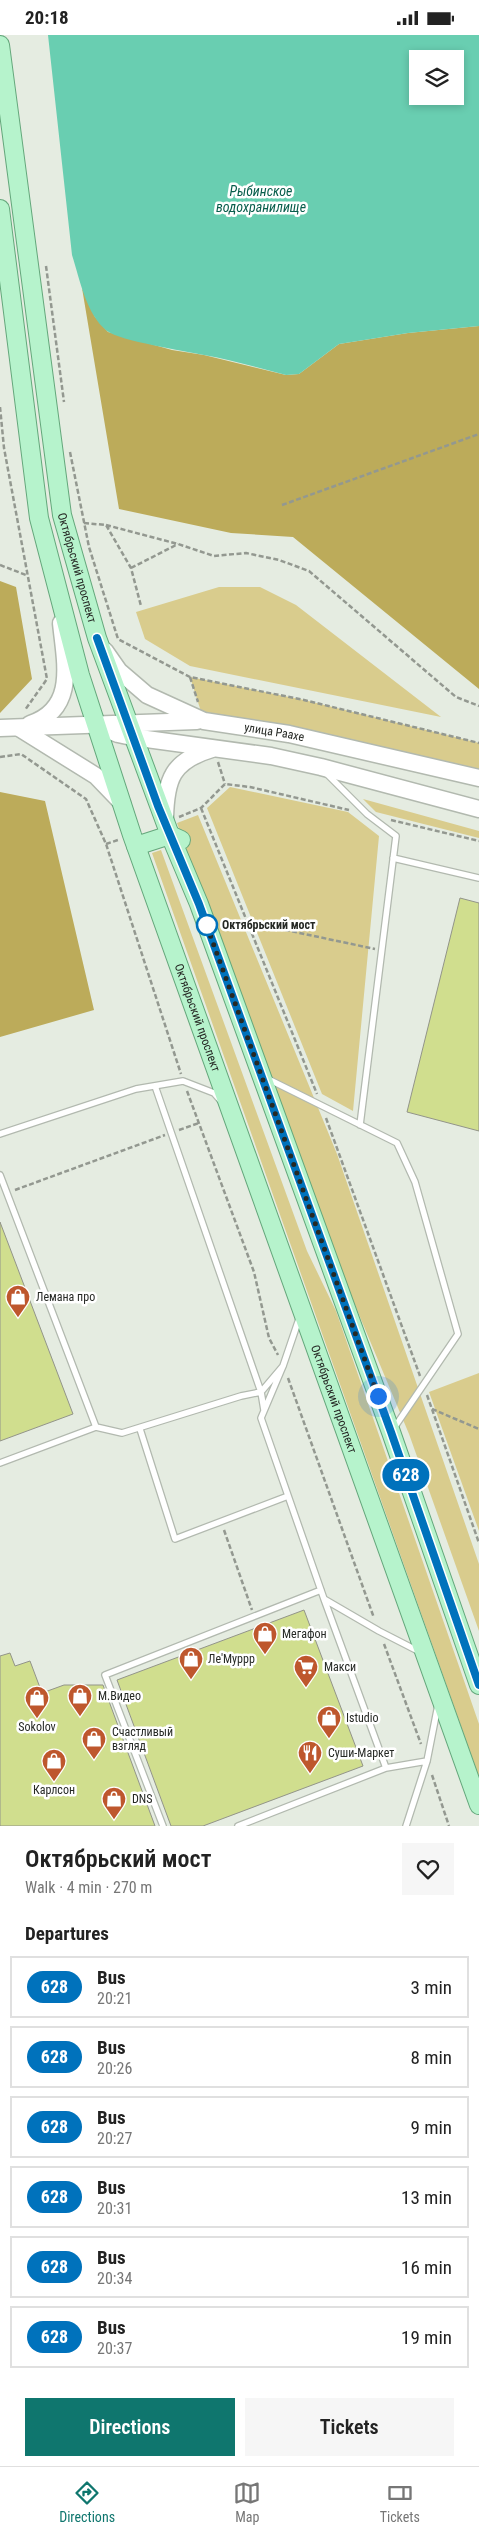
<!DOCTYPE html>
<meta charset="utf-8">
<style>
:root{--surface:#fff;--page:#f6f6f6;--text:#222;--muted:#767676;--line:#e0e0e0;--accent:#0f766e}
body{margin:0;font-family:"Roboto Condensed",sans-serif;background:var(--page);color:var(--text);height:100vh;display:flex;flex-direction:column;font-size:19px;white-space:nowrap}
*{box-sizing:border-box;margin:0}
p{font-size:16px;color:var(--muted)}
.icon{flex:none;width:28px;height:28px;fill:none;stroke:currentColor;stroke-width:2;stroke-linecap:round;stroke-linejoin:round}
.map{position:relative;height:1791px;overflow:hidden}
.drawer{display:flex;flex-direction:column;background:var(--surface);flex:1}
.drawer>*{flex:none}
.badge{padding:0 10px;border-radius:16px;font-size:18px;line-height:32px}
.tools{position:absolute;left:409px;top:15px;display:grid;gap:10px}
.tools a{display:grid;place-items:center;width:55px;height:55px;border-radius:0px;background:var(--surface);box-shadow:0 2px 8px #0003;font-size:25px}
.you{position:absolute;width:25px;height:25px;margin:-12px;border:4px solid #fff;border-radius:50%;background:#1a73e8;box-shadow:0 0 0 8px #1a73e833}
.map>.badge{position:absolute;translate:-50% -50%;box-shadow:0 0 0 2px #fff}
h2{padding:0 25px;font-size:19px;line-height:45px}
.round{display:grid;place-items:center;flex:none;width:52px;height:52px;border-radius:0px;background:var(--page)}
.head{display:flex;align-items:center;justify-content:space-between;height:85px;padding:0 25px}
h1{font-size:24px;font-weight:600;line-height:38px}
.primary-button{display:flex;gap:10px;margin-top:auto;padding:10px 25px}
.primary-button a{flex:1;height:58px;border-radius:0px;background:var(--accent);color:#fff;font-size:20px;font-weight:600;line-height:58px;text-align:center}
.primary-button a+a{background:var(--page);color:var(--text)}
ul{padding:0;list-style:none}
li{display:flex;align-items:center;gap:15px;height:62px;margin:0 10px 8px;padding:0 15px;border:2px solid var(--line);border-radius:0px}
li div{flex:1}
li b{display:block;font-size:19px}
li em{font-style:normal}
li .badge{min-width:55px;font-weight:700;text-align:center}
.status{display:flex;justify-content:space-between;align-items:center;height:35px;padding:0 25px;background:var(--surface);direction:ltr}
.status svg{height:14px;fill:currentColor}
.tab-bar{display:flex;justify-content:space-around;align-items:center;height:70px;border-top:1px solid var(--line);background:var(--surface);font-size:14px;color:var(--muted)}
.tab-bar a{display:grid;justify-items:center;gap:2px}
.tab-bar .on{color:var(--accent)}
.map>svg:first-child{display:block}
.green{fill:#d9cc8d}
.forest{fill:#bcab5a}
.water{fill:#69ceb1;fill-rule:evenodd}
.building{fill:#d0de8e;stroke:#929489}
.lines{fill:none;stroke-linecap:round;stroke-linejoin:round}
.lane-casing{stroke:#b2b9af;stroke-width:8}
.secondary-casing{stroke:#b2b9af;stroke-width:19}
.primary-casing{stroke:#64a77b;stroke-width:20}
.path{stroke:#939890;stroke-width:2.5;stroke-dasharray:5 2.5;stroke-linecap:butt}
.lane{stroke:#fff;stroke-width:5.5}
.secondary{stroke:#fff;stroke-width:16}
.primary{stroke:#b6f3cc;stroke-width:18}
.line-casing{stroke:#fff;stroke-width:11}
.line{stroke:#0072bc;stroke-width:8}
.walk{stroke:#262925;stroke-width:5;stroke-dasharray:0 9}
.stop-dot{fill:#fff;stroke:#0072bc;stroke-width:2.5}
.labels{text-anchor:middle;stroke-width:5;stroke-linejoin:round;paint-order:stroke}
.street-label{font-size:12px;fill:#262925;stroke:#fff}
.stop-label{font-size:12px;font-weight:bold;fill:#262925;stroke:#fff;text-anchor:start}
.poi-label{font-size:12px;fill:#262925;stroke:#fff;text-anchor:start}
.water-label{font-size:14px;font-style:italic;fill:#085e4c;stroke:#fff}
</style>
<div class="status"><b>20:18</b><svg viewBox="0 0 49 12"><path d="M0 12V9h3v3zM5 12V6h3v6zM10 12V3h3v9zM15 12V0h3v12zM26 1h20v11H26zM47 4h2v5h-2z"/></svg></div>
<div class="map">
<svg width="479" height="1791" viewBox="0 0 479 1791">
<rect width="100%" height="100%" fill="#e5ece1"/>
<path class="green" d="M219 552H260L296 570 441 682 190 631 145 604 136 577Z
M190 642 304 665 479 708V743L204 686Z
M230 752 348 777 379 801 353 1076 322 1059 207 773Z
M363 764 479 796V803L376 777Z
M198 780 337 1119 479 1529V1596L409 1399 311 1165 177 788Z
M161 815 307 1216 336 1276 479 1689V1742L152 818Z
M479 1338V1496L429 1357Z"/>
<path class="forest" d="M82 253 95 282 108 297 172 315 204 320 286 340 299 339 339 309 408 298 479 291V654L293 502 231 498 119 474Z
M0 546 16 552 32 644 0 678Z
M0 757 45 766 94 975 0 1002Z"/>
<path class="water" d="M48 0H479V291L408 298 339 309 299 339 286 340C259 333 232 325 204 320 185 316 120 306 107 296 86 279 80 245 72 220ZM418 24H455V61H418Z"/>
<path class="building" d="M460 863 479 868V1096L407 1077Z
M0 1187 73 1379 0 1406Z
M304 1575 363 1731 203 1791H171L117 1645Z
M10 1618 15 1631 30 1626 42 1658 64 1650H103L155 1791H0V1621Z"/>
<g class="lines">
<defs>
<path id="lane" d="M327 739 367 779 396 801 360 1090
M393 823 479 843
M266 1043 397 1108 415 1147 458 1299 394 1393
M155 1051 261 1357 264 1375
M0 1099 136 1054 183 1046 214 1058 220 1065
M0 1140 96 1392 122 1398 241 1361 261 1357 283 1331
M300 1281 283 1331 261 1383 324 1564 379 1596 420 1617
M140 1394 175 1504 288 1461
M0 1428 96 1392
M324 1564 386 1733
M163 1791 105 1640 321 1555
M238 1791 386 1733 427 1726
M406 1791 427 1726 438 1670"/>
<g id="secondary">
<path id="s1" d="M105 616 119 636 147 660 204 686 289 699 479 743"/>
<path d="M30 689C77 674 65 627 61 588"/>
<path d="M96 690 118 699 132 702 271 721 321 732 479 774"/>
<path d="M0 693 197 686"/>
<path d="M19 693 96 741 122 768"/>
<path d="M165 783C166 744 172 726 212 714"/>
</g>
<g id="primary">
<path id="s2" d="M0 10 62 480 97 603 170 800 199 869 391 1397 479 1650"/>
<path id="s3" d="M0 174 39 483 80 640 132 800 479 1770"/>
<path d="M136 811 170 800 181 805"/>
</g>
</defs>
<use href="#lane" class="lane-casing"/>
<use href="#secondary" class="secondary-casing"/>
<use href="#primary" class="primary-casing"/>
<path class="path" d="M46 231 64 367
M0 372 4 413 47 644 25 675
M70 417 89 512 118 604 190 642 304 665 479 708
M282 470 479 399
M84 488 106 490 131 533 141 571
M106 490 178 509 214 521 246 518 279 525 309 536 456 662 479 671
M0 530 26 540
M131 533 178 509
M190 642 198 667
M0 722 21 719 86 764 106 809 181 1039
M218 727 225 749
M201 773 317 1059
M179 782 201 773 225 749 250 752 349 775
M391 785 479 806
M106 809 118 805
M248 887 375 914
M187 1056 254 1237 269 1303 278 1320
M326 1083 420 1341
M179 1095 199 1088
M15 1155 165 1100
M288 1343 374 1583
M427 1360 479 1508
M432 1374 479 1394
M224 1495 252 1575
M384 1609 421 1709
M432 1740 449 1791"/>
<use href="#lane" class="lane"/>
<use href="#secondary" class="secondary"/>
<use href="#primary" class="primary"/>
</g>
<g class="lines">
<defs>
<path id="line" d="M97 603 158 771 199 869 391 1397 479 1650"/>
</defs>
<use href="#line" class="line-casing"/>
<use href="#line" class="line"/>
<path class="walk" d="M207 890 204 883 378 1361"/>
</g>
<defs>
<symbol id="shop-pin" viewBox="-11 -11 22 30"><path d="M0 17L-7.5 6A9.5 9.5 0 1 1 7.5 6Z" fill="#be572d" stroke="#fff"/><path d="M-5-2.5h2.3a2.7 3.5 0 0 1 5.4 0H5L5.5 6h-11ZM-1.5-2.5h3a1.5 2.3 0 0 0-3 0Z" fill="#fff"/></symbol>
<symbol id="supermarket-pin" viewBox="-11 -11 22 30"><path d="M0 17L-7.5 6A9.5 9.5 0 1 1 7.5 6Z" fill="#be572d" stroke="#fff"/><path d="M-6-5.5h2.5l.6 2H6L4.5 2H-2.5L-4.4-4H-6ZM-1.5 3.2a1.3 1.3 0 1 0 .1 0ZM3 3.2a1.3 1.3 0 1 0 .1 0Z" fill="#fff"/></symbol>
<symbol id="restaurant-pin" viewBox="-11 -11 22 30"><path d="M0 17L-7.5 6A9.5 9.5 0 1 1 7.5 6Z" fill="#be572d" stroke="#fff"/><path d="M-5-6h1v4h1v-4h1v4h1v-4h1v5L-1.5 .5V6h-2V.5L-5-1ZM5-6V6H3V1.5H1.5Q1.5-4 5-6Z" fill="#fff"/></symbol>
</defs>
<g fill-rule="evenodd">
<use href="#shop-pin" x="4" y="1248" width="28" height="38"/>
<use href="#shop-pin" x="251" y="1585" width="28" height="38"/>
<use href="#shop-pin" x="177" y="1610" width="28" height="38"/>
<use href="#supermarket-pin" x="292" y="1618" width="28" height="38"/>
<use href="#shop-pin" x="66" y="1647" width="28" height="38"/>
<use href="#shop-pin" x="23" y="1649" width="28" height="38"/>
<use href="#shop-pin" x="315" y="1669" width="28" height="38"/>
<use href="#shop-pin" x="80" y="1690" width="28" height="38"/>
<use href="#restaurant-pin" x="296" y="1704" width="28" height="38"/>
<use href="#shop-pin" x="40" y="1712" width="28" height="38"/>
<use href="#shop-pin" x="100" y="1750" width="28" height="38"/>
</g>
<circle class="stop-dot" cx="207" cy="890" r="10"/>
<g class="labels">
<g class="street-label">
<text dy="4" stroke="none"><textPath href="#s2" startOffset="529">Октябрьский проспект</textPath></text>
<text dy="4" stroke="none"><textPath href="#s1" startOffset="195">улица Раахе</textPath></text>
<text dy="4" stroke="none"><textPath href="#s3" startOffset="836">Октябрьский проспект</textPath></text>
<text dy="4" stroke="none"><textPath href="#s3" startOffset="1241">Октябрьский проспект</textPath></text>
</g>
<g class="stop-label">
<text x="222" y="894">Октябрьский мост</text>
</g>
<g class="poi-label">
<text x="36" y="1266">Лемана про</text>
<text x="282" y="1603">Мегафон</text>
<text x="208" y="1628">Ле'Муррр</text>
<text x="324" y="1636">Макси</text>
<text x="98" y="1665">М.Видео</text>
<text x="346" y="1687">Istudio</text>
<text x="37" y="1696" text-anchor="middle">Sokolov</text>
<text x="112" y="1701">Счастливый<tspan x="112" dy="14">взгляд</tspan></text>
<text x="328" y="1722">Суши-Маркет</text>
<text x="54" y="1759" text-anchor="middle">Карлсон</text>
<text x="132" y="1768">DNS</text>
</g>
<g class="water-label">
<text x="261" y="161">Рыбинское<tspan x="261" dy="16">водохранилище</tspan></text>
</g>
</g>
</svg>
<div class="tools">
<a><svg class="icon" aria-label="layers" viewBox="0 0 24 24"><path d="M12 4l9 5-9 5-9-5zM3 14l9 5 9-5"/></svg></a>
</div>
<div class="you" style="left:378px;top:1361px"></div>
<b class="badge" style="left:406px;top:1440px;background:#0072bc;color:#fff">628</b>
</div>
<section class="drawer">
<div class="head"><div><h1>Октябрьский мост</h1><p>Walk · 4 min · 270 m</p></div><a class="round"><svg class="icon" aria-label="heart" viewBox="0 0 24 24"><path d="M12 20l-8-8c-3-5 5-10 8-4 3-6 11-1 8 4z"/></svg></a></div>
<h2>Departures</h2>
<ul>
<li><span class="badge" style="background:#0072bc;color:#fff">628</span><div><b>Bus</b><p>20:21</p></div><em>3 min</em></li>
<li><span class="badge" style="background:#0072bc;color:#fff">628</span><div><b>Bus</b><p>20:26</p></div><em>8 min</em></li>
<li><span class="badge" style="background:#0072bc;color:#fff">628</span><div><b>Bus</b><p>20:27</p></div><em>9 min</em></li>
<li><span class="badge" style="background:#0072bc;color:#fff">628</span><div><b>Bus</b><p>20:31</p></div><em>13 min</em></li>
<li><span class="badge" style="background:#0072bc;color:#fff">628</span><div><b>Bus</b><p>20:34</p></div><em>16 min</em></li>
<li><span class="badge" style="background:#0072bc;color:#fff">628</span><div><b>Bus</b><p>20:37</p></div><em>19 min</em></li>
</ul>
<div class="primary-button"><a>Directions</a><a>Tickets</a></div>
</section>
<nav class="tab-bar">
<a class="on"><svg class="icon" aria-label="directions" viewBox="0 0 24 24"><path d="M12 3l9 9-9 9-9-9zM9 14v-3h6M13 9l2 2-2 2"/></svg>Directions</a>
<a><svg class="icon" aria-label="map" viewBox="0 0 24 24"><path d="M3 6l6-2 6 2 6-2v14l-6 2-6-2-6 2zM9 4v14M15 6v14"/></svg>Map</a>
<a><svg class="icon" aria-label="tickets" viewBox="0 0 24 24"><path d="M3 7h18v10H3zM15 7v10"/></svg>Tickets</a>
</nav>
